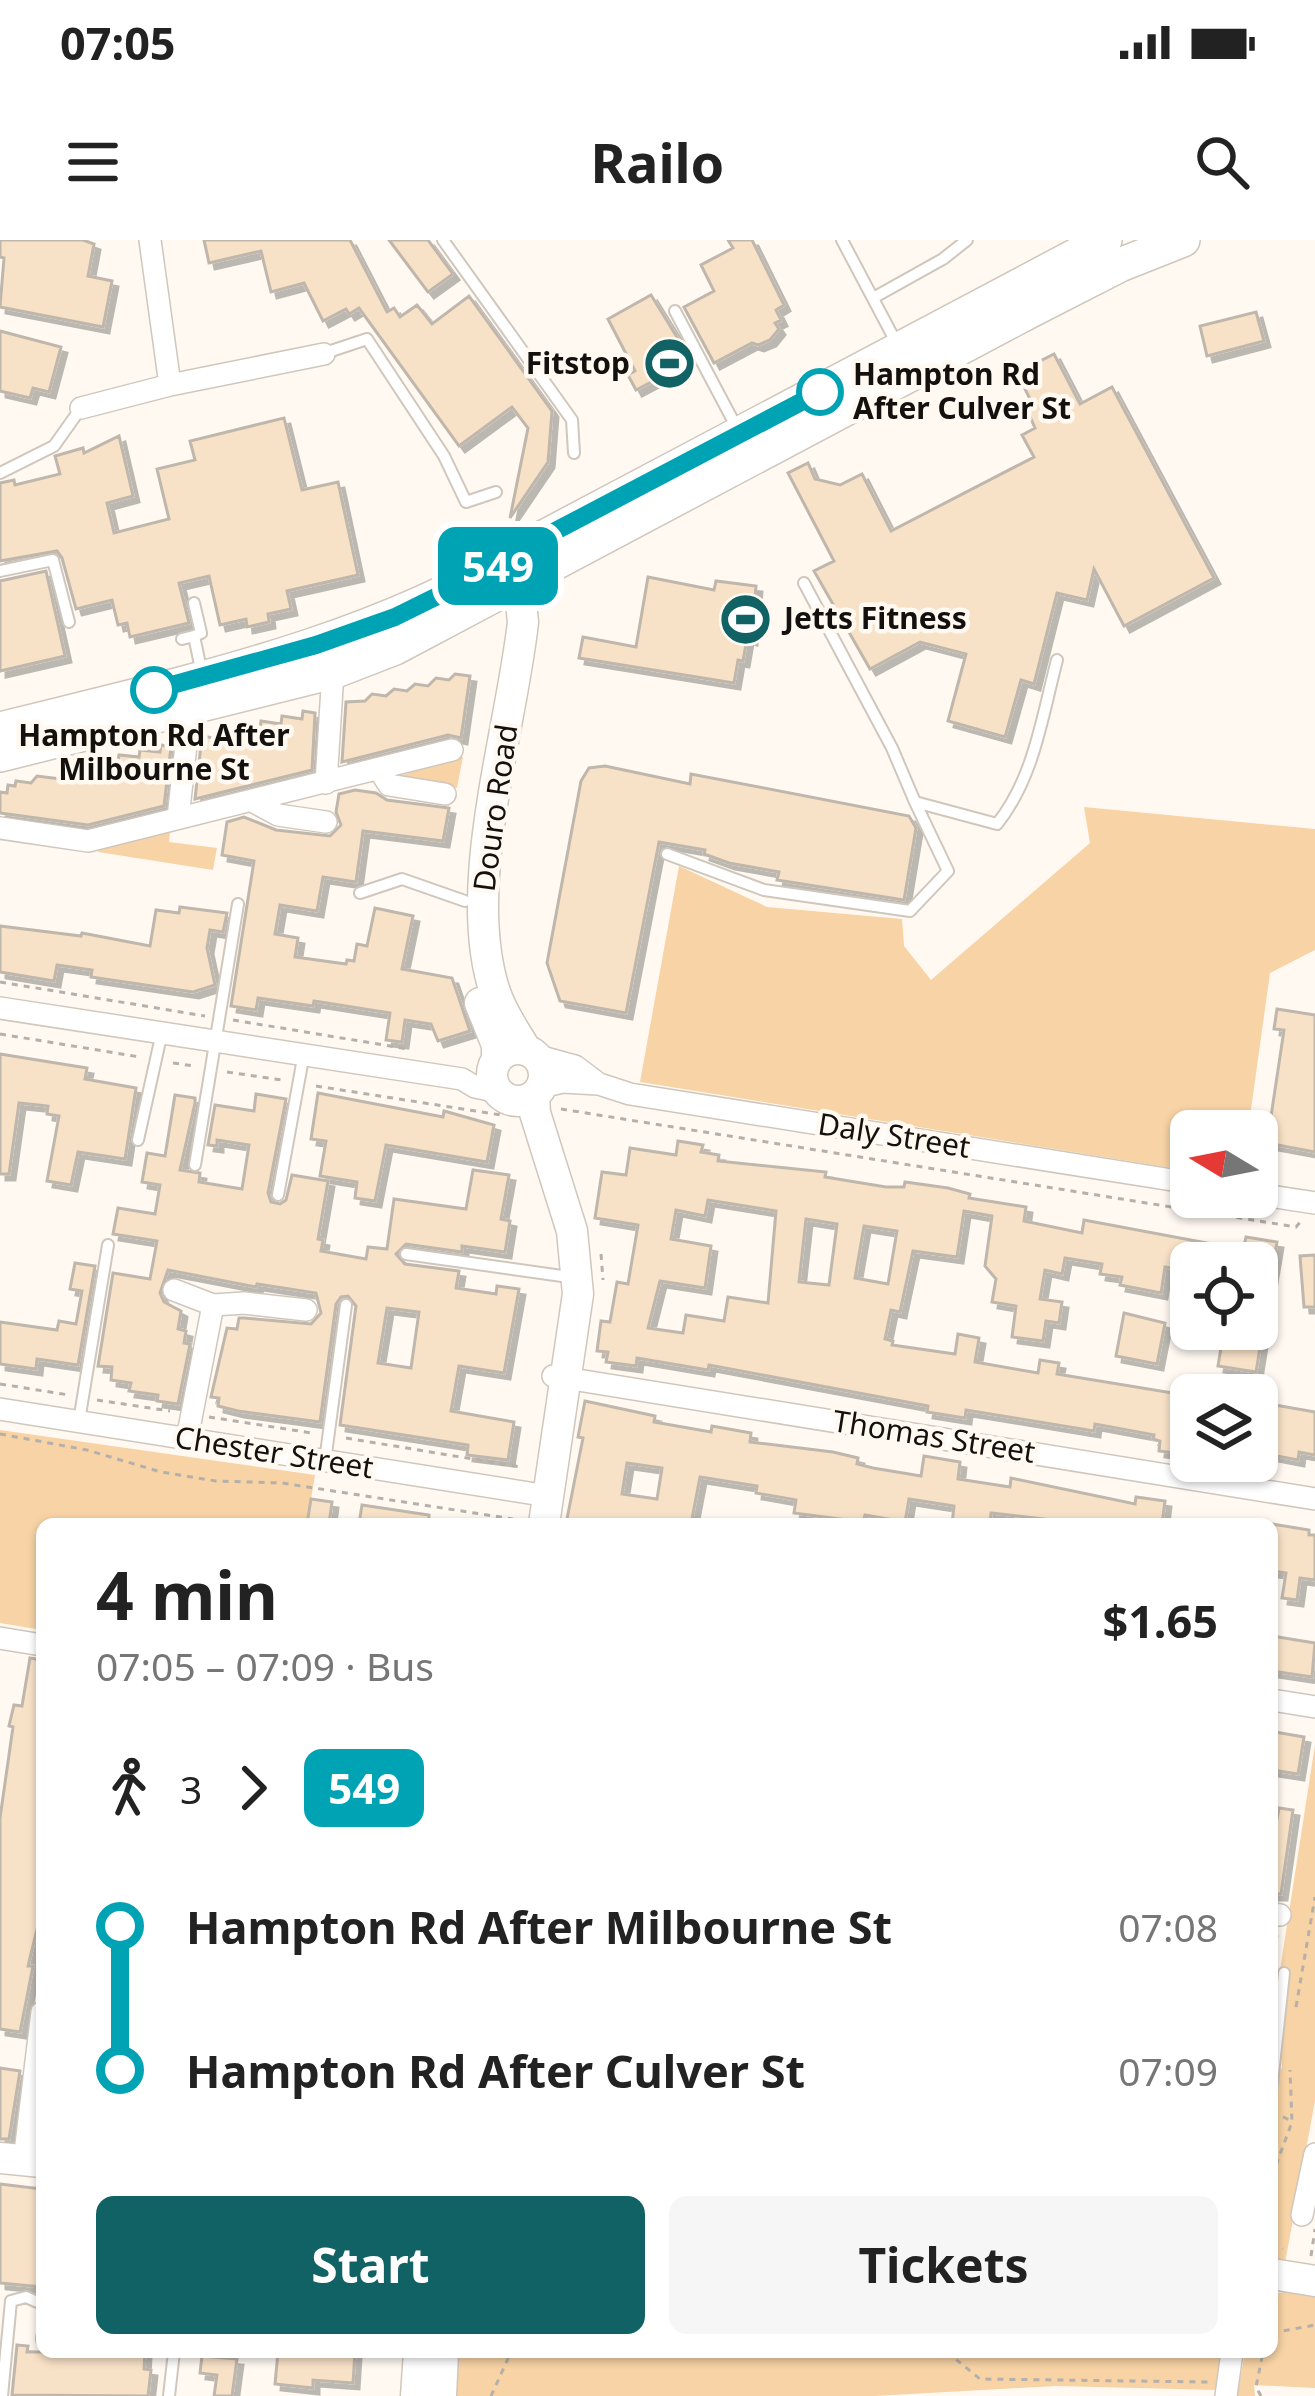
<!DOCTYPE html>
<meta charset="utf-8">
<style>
:root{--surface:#fff;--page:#f6f6f6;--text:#222;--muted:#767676;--accent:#116264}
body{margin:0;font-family:"Noto Sans",sans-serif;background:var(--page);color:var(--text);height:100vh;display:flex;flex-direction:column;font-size:45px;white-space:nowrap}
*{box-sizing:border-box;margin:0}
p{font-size:39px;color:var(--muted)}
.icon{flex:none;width:66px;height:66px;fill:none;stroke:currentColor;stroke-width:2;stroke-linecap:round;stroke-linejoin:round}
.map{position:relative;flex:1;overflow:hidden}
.details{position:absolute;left:36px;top:1278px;width:1242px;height:840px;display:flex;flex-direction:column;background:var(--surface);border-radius:18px;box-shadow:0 3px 9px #0004}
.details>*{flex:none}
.badge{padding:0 24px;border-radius:18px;font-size:42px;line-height:78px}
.needle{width:78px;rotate:280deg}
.buttons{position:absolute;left:1170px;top:870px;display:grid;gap:24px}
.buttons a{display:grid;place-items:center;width:108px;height:108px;border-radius:18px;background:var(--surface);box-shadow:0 3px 9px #0004;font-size:60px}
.map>.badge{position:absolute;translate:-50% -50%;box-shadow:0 0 0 6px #fff}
.legs{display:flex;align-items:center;gap:18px;height:132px;padding:0 60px;font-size:39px}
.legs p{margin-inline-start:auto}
.headline{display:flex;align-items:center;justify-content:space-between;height:204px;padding:0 60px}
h1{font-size:66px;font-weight:700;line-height:90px}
.cta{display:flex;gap:24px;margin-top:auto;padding:24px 60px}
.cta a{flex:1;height:138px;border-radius:18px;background:var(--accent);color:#fff;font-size:48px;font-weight:700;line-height:138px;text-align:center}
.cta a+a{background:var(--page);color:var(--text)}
ul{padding:0 60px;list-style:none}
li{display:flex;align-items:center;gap:42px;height:144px;font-size:45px}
li i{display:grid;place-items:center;width:18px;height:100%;margin:0 15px;background:currentColor}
li i::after{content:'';width:30px;height:30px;margin:-15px;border:9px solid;border-radius:50%;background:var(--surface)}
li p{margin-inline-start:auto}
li:first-child i{background:linear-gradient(#0000 50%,currentColor 0)}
li:last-child i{background:linear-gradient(currentColor 50%,#0000 0)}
.status{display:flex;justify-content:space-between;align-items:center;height:84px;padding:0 60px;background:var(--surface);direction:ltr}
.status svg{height:33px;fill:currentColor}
header{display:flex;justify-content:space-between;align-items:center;height:156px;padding:0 60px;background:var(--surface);font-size:54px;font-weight:700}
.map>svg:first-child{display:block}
.green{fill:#f7d3a5}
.building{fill:#f8e2c7;stroke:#c0b7ac;stroke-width:3;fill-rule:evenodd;filter:url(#shadow)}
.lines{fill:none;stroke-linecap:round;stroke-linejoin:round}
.lane-casing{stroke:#d0c7bc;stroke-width:14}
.street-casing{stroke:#d0c7bc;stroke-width:24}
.secondary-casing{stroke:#d0c7bc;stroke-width:33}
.primary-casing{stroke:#d0c7bc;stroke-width:36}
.path{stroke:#b5b0aa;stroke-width:3;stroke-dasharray:6 6;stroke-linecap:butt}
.lane{stroke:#fff;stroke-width:10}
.street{stroke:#fff;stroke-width:21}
.secondary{stroke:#fff;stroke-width:30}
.primary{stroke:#fff;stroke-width:33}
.line-1-casing{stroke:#fff;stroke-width:27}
.line-1{stroke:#00a3b4;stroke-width:18}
.stop-1-dot{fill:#fff;stroke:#00a3b4;stroke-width:6}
.labels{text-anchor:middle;stroke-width:9;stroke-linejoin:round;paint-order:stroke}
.poi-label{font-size:30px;font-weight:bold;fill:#13100d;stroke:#fff9f2;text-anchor:end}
.stop-label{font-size:30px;font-weight:bold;fill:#13100d;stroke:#fff9f2;text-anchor:start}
.street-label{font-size:30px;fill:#13100d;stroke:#fff9f2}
</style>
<div class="status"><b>07:05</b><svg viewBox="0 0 49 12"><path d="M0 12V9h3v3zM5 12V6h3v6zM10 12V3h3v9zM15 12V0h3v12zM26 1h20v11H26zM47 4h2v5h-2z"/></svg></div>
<header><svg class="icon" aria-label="menu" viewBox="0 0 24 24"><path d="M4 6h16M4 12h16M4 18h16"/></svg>Railo<svg class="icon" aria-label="search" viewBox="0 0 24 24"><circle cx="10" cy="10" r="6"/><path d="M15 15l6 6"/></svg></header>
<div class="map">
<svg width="1315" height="2156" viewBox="0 0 1315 2156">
<defs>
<filter id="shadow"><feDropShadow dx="6" dy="6" stdDeviation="0" flood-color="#0004"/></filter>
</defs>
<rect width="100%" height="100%" fill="#fff9f2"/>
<path class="green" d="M458 517H463L457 548 394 538Z
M1084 567 1315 589V710L1270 733 1248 891H1191V931L640 842 679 626 767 667 902 679 904 706 931 740 1090 603Z
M170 592 169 602 217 608 213 630 98 612 101 608Z
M0 1190 315 1235 307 1284H42V1390L0 1383Z
M1315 1505V1861L1285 2023 1272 2028V1848L1282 1827 1276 1756Z
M1304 2049 1315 2050V2148L1254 2145 1255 2156H1237L1245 2112H1272V2054Z
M450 2112H1223L1218 2150 1056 2146 875 2156H446Z"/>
<path class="building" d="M0 0H83L94 4 88 36 112 41 103 87 0 67 4 18 0 17Z
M204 0H350L387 72 394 68 400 77 417 65 432 84 469 56 552 171 548 222 510 278 528 188 512 167 459 206 359 68 349 74 346 69 323 81 304 43 271 52 261 11 209 23Z
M389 0H428L453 34 428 52Z
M728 0H752L784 65 776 70 781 80 775 83 779 89 770 100 758 105 752 103 714 123 684 67 714 51 701 25 733 8Z
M651 55 683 107 672 113 680 127 636 150 628 135 635 131 608 79Z
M1256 72 1264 101 1207 116 1200 86Z
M0 91 61 107 49 152 33 148 30 158 0 151Z
M1054 114 1080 164 1112 147 1214 338 1124 386 1094 329 1087 360 1057 353 1034 444 1021 440 1005 497 948 481 966 414 920 402 870 429 814 331 834 321 788 233 808 223 815 239 840 245 862 234 891 291 1034 217 1022 195 1035 188 1025 165 1031 161 1017 133Z
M284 178 302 250 338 242 358 335 287 351 291 369 268 374 269 382 247 387 246 379 220 385 209 336 179 343 189 383 130 397 127 383 118 385 112 360 76 369 62 318 57 311 0 321V243L14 240 15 245 60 234 55 216 83 208 84 213 119 196 133 256 107 263 114 293 169 279 157 229 195 220 190 201Z
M46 331 65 416 0 431V341Z
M648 337 714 350 716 341 756 346 751 399 747 398 743 421 738 420 734 443 579 418 583 397 636 407Z
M455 434 470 436 461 498 448 495 342 522 346 462 365 461 372 454 386 456 394 449 407 451 415 444 428 446 436 438 449 440Z
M303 471 315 473 312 530 195 559 202 496 219 499 220 491 239 494 241 486 260 489 261 481 281 484 282 476 302 479Z
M161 505 171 507 164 566 88 585 0 573V552L7 553 8 545 15 546 16 541 31 543 37 536 69 540 71 530 77 532 78 525 99 526V520L118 521 119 515 139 517 140 510 160 512Z
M605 526 690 544 691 534 909 576 916 588 904 660 777 640 779 632 729 623 704 614 705 610 659 602 626 773 560 761 547 723 581 541 589 528Z
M355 550 376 553 387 560 449 568 443 601 363 591 356 642 323 637 317 671 280 665 275 694 298 698 295 717 346 724 347 720 354 721 357 704 367 706 375 668 413 676 402 729 452 738 470 791 438 801 431 784 405 780 402 802 386 800 390 773 314 761 313 766 258 758 256 770 231 766 254 621 222 615 227 582 244 577 276 590 330 596 341 585 336 572 339 554Z
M180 667 227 673 223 692 210 690 207 708 215 745 193 752 91 737 92 730 57 725 54 741 0 732V686L81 696 82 693 150 706 156 670 179 673Z
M1277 769 1315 775V912L1267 903 1284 790 1274 789Z
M0 814 87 828 85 839 136 848 125 919 78 912 71 945 47 941 59 876 47 874 48 866 19 863 9 934H0Z
M318 853 443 877 444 871 494 885 487 922 386 905 375 961 355 958 357 942 320 936 326 901 311 899Z
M256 854 286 859 268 953 271 962 280 964 286 960 292 935 328 941 318 999 323 1000 321 1011 366 1019 368 1007 387 1009 394 959 466 969 473 930 509 935 501 979 510 981 505 1012 462 1006V1012L406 1004 396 1014 405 1024 459 1031 456 1048 496 1054 497 1046 519 1049 504 1133 459 1126 451 1171 514 1182 508 1220 467 1215 468 1205 340 1185 356 1066 348 1056 341 1057 336 1064 320 1182 238 1171 218 1166 219 1158 211 1157 227 1088 237 1089 239 1078H244L311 1084 321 1073 316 1053 257 1044 256 1047 168 1030 160 1053 164 1062 181 1071 178 1089 186 1091 184 1103 190 1104 178 1164 157 1161 158 1155 129 1151 131 1143 111 1140 112 1127 98 1126 113 1033 150 1039 157 1001 113 994 118 968 155 974 160 945 142 942 147 913 165 916 175 855 195 858V863L180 930 200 933 199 942 242 949 249 905 217 900V906L208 905 215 865 254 871ZM387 1068 419 1072 411 1128 378 1123Z
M678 901 703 905 701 912 719 915 718 921 826 932 825 937 886 947H904L905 942 948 948 970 954 969 958 1026 967 1024 981 1082 993 1084 980 1212 1004 1244 1006 1246 997 1277 1002 1265 1072H1257V1023H1191V1031L1165 1027 1161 1053 1120 1045 1122 1037 1100 1034 1102 1024 1065 1018 1062 1034 1045 1030 1040 1059 1062 1062 1059 1083 1046 1081 1043 1101 1012 1097 1016 1066 992 1062 996 1039 985 1026 992 976 964 971 957 1017 913 1011 900 1072 891 1070 885 1099 893 1101 892 1105 955 1114 958 1094 979 1098 975 1122 1038 1133 1040 1120 1059 1123 1057 1134 1191 1156V1198L1178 1196 1175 1213 1159 1211 1160 1201 1153 1199 1154 1195 1095 1184 1094 1191 966 1170 965 1178 927 1172 928 1166 709 1125 708 1130 637 1118 636 1126 606 1122 608 1112 597 1111 601 1081 610 1082 617 1042 628 1044 638 985 595 978 602 932 626 935 630 908 676 915ZM708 960 776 971 768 1063 728 1057 724 1081 686 1075 683 1093 648 1088 660 1041 705 1048 711 1006 671 999 676 970 705 976ZM806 979 837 984 829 1045 799 1042ZM864 986 897 991 888 1044 855 1038Z
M1315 1015V1067H1304L1300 1016Z
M75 1023 95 1026 78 1125 37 1119 36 1129 0 1124V1082L57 1090 59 1081 76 1084 82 1051 70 1049Z
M1124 1073 1165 1083 1157 1124 1116 1116Z
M1224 1089H1263L1256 1132 1218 1126Z
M585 1161 655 1176 654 1182 711 1192 712 1186 751 1193 750 1202 833 1212 858 1218 857 1224 873 1228 921 1236 924 1216 960 1222 958 1239 1010 1247 1011 1238 1135 1264 1136 1257 1165 1261 1162 1284H1053V1280L991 1273 990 1284H952L954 1266 909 1259 905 1282 865 1275 863 1282 794 1273 796 1260 756 1253 757 1246 700 1237 691 1284H566L583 1198 578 1197ZM627 1223 662 1228 657 1259 622 1254Z
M1275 1165 1315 1172V1215L1299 1212 1298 1220 1257 1212V1166L1274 1169Z
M311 1259 332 1262 329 1284H307Z
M362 1265 429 1275V1284H359Z
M1272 1284 1309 1290V1295H1315V1340L1300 1338 1297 1360 1282 1358 1286 1333 1272 1331Z
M1272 1396 1315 1403 1312 1437 1272 1431Z
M30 1418 42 1420V1669L28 1726H33L20 1792 0 1789V1578L13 1487 9 1486 14 1465 22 1466Z
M1275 1492 1304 1497 1298 1534 1272 1530Z
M1279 1568 1293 1570 1281 1654H1272V1606Z
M0 1828 20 1831 9 1899H0Z
M0 1944 42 1949V2047L0 2043Z
M17 2105 28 2106 27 2112H145L144 2129 151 2130 148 2156 12 2155Z
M278 2112H355L353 2143 313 2140V2148L275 2144Z
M202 2116 237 2119 232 2156H214L217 2135 200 2133Z"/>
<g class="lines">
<defs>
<path id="lane" d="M443 0 572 180 574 213
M842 0 897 104
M873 58 943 19 967 0
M675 71 739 192
M325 113 367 99 444 216 466 262 496 252
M0 233 54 206 81 168
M0 331 53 320 69 382
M804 343 892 508 915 562 997 584C1034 538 1042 477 1057 420
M194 396 201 393 194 363
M182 399 194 396 202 434
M667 614 764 650 910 671 948 631 915 562
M360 653 402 639 465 661
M138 900 162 792
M195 925 238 664
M278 955 304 813
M406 1014 562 1036
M79 1181 108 1005
M325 1221 346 1065
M1272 1844 1284 1733
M42 2100V2097
M2 2156 11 2061 26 2057 42 2064
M169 2156 174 2112"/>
<path id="street" d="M150 0 170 145
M81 168 170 145 324 114
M380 531 389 545 445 554
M326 543 333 432
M252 561 278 575 326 582
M178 578 190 469
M0 588 88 601 452 510
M0 768 462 839 475 847 499 852
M535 815 575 826 599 844 630 854 1191 943
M541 847 563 842 598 844
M1257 954 1315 963
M174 1050 213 1065 244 1063 306 1070
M553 1136 1315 1259
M0 1169 548 1256
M187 1199 213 1065
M0 1398 42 1405
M1272 1460 1315 1467
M1272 1674 1280 1675
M24 1921 42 1772
M1302 1975 1315 1914
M1226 2156 1232 2112"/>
<path id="secondary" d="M509 320 519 343 523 382C511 492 460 647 495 752 502 774 515 791 526 810
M480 763 497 805V820
M492 835a26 26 0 1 1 52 0a26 26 0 1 1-52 0Z
M534 856 535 873 572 991 578 1054 544 1284
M0 1918 42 1922
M1272 2034 1315 2041
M416 2156 419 2112
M441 2156 443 2112"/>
<path id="primary" d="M0 489C188 442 380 403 544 297L1105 0
M0 515 333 432 395 408 1032 70 1120 25 1183 0"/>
</defs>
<use href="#lane" class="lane-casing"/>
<use href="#street" class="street-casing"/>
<use href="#secondary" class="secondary-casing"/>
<use href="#primary" class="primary-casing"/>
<path class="path" d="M0 742 205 776
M233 780 408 809
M0 794 140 817
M173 823 194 826
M227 832 282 840
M316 846 501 875
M561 869 1296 987 1301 981
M601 1014 603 1040
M0 1144 69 1155
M97 1160 170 1171
M209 1177 312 1193
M0 1194 87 1210 161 1232 216 1241 282 1243 513 1279
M346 1198 521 1227
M1274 1722 1277 1695
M1296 1767 1315 1657
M1272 1872 1292 1881
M1272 1936 1292 1882 1290 1830
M1272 2003 1283 2009
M1311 2016 1315 1989
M1272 2093 1315 2085
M947 2112 980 2139 1208 2142
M491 2156 511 2112
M1261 2156 1256 2147 1263 2112"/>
<use href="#lane" class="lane"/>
<use href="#street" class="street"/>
<use href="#secondary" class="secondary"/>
<use href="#primary" class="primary"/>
</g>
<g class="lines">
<defs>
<path id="line-1" d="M154 450 316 405 395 377 484 333 544 297 820 152"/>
</defs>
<use href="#line-1" class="line-1-casing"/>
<use href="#line-1" class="line-1"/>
</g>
<defs>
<symbol id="stadium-disc" viewBox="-11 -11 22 22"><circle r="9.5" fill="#116264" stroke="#fff9f2"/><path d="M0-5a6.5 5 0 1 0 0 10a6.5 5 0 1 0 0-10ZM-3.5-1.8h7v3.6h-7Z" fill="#fff"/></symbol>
</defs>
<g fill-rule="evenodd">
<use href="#stadium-disc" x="640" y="94" width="59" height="59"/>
<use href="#stadium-disc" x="716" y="350" width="59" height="59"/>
</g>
<g class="stop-1-dot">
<circle cx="820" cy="152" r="21"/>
<circle cx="154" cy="450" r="21"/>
</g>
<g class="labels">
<g class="poi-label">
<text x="630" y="134">Fitstop</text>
<text x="784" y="389" text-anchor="start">Jetts Fitness</text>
</g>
<g class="stop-label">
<text x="853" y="145">Hampton Rd<tspan x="853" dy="34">After Culver St</tspan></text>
<text x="154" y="506" text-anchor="middle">Hampton Rd After<tspan x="154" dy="34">Milbourne St</tspan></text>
</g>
<g class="street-label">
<text transform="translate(496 568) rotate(-82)" y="10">Douro Road</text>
<text transform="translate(894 896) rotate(9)" y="10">Daly Street</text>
<text transform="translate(934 1197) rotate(9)" y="10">Thomas Street</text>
<text transform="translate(274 1213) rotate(9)" y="10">Chester Street</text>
</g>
</g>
</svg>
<div class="buttons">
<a><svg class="needle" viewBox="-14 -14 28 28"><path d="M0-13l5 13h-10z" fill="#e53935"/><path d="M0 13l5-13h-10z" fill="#767676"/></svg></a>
<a><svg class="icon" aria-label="locate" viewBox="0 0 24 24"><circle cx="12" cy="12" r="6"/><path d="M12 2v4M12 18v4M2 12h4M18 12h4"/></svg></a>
<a><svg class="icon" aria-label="layers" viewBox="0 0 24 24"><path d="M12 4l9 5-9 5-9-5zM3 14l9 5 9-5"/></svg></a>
</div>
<b class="badge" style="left:498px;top:326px;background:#00a3b4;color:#fff">549</b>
<section class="details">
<div class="headline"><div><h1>4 min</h1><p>07:05 – 07:09 · Bus</p></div><b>$1.65</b></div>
<div class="legs"><svg class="icon" aria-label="walk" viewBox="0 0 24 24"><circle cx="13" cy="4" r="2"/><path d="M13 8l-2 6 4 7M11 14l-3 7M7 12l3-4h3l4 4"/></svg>3<svg class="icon" aria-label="forward" viewBox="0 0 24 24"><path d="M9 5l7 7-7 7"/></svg><b class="badge" style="background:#00a3b4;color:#fff">549</b></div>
<ul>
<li><i style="color:#00a3b4"></i><b>Hampton Rd After Milbourne St</b><p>07:08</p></li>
<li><i style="color:#00a3b4"></i><b>Hampton Rd After Culver St</b><p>07:09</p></li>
</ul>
<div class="cta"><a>Start</a><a>Tickets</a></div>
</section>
</div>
